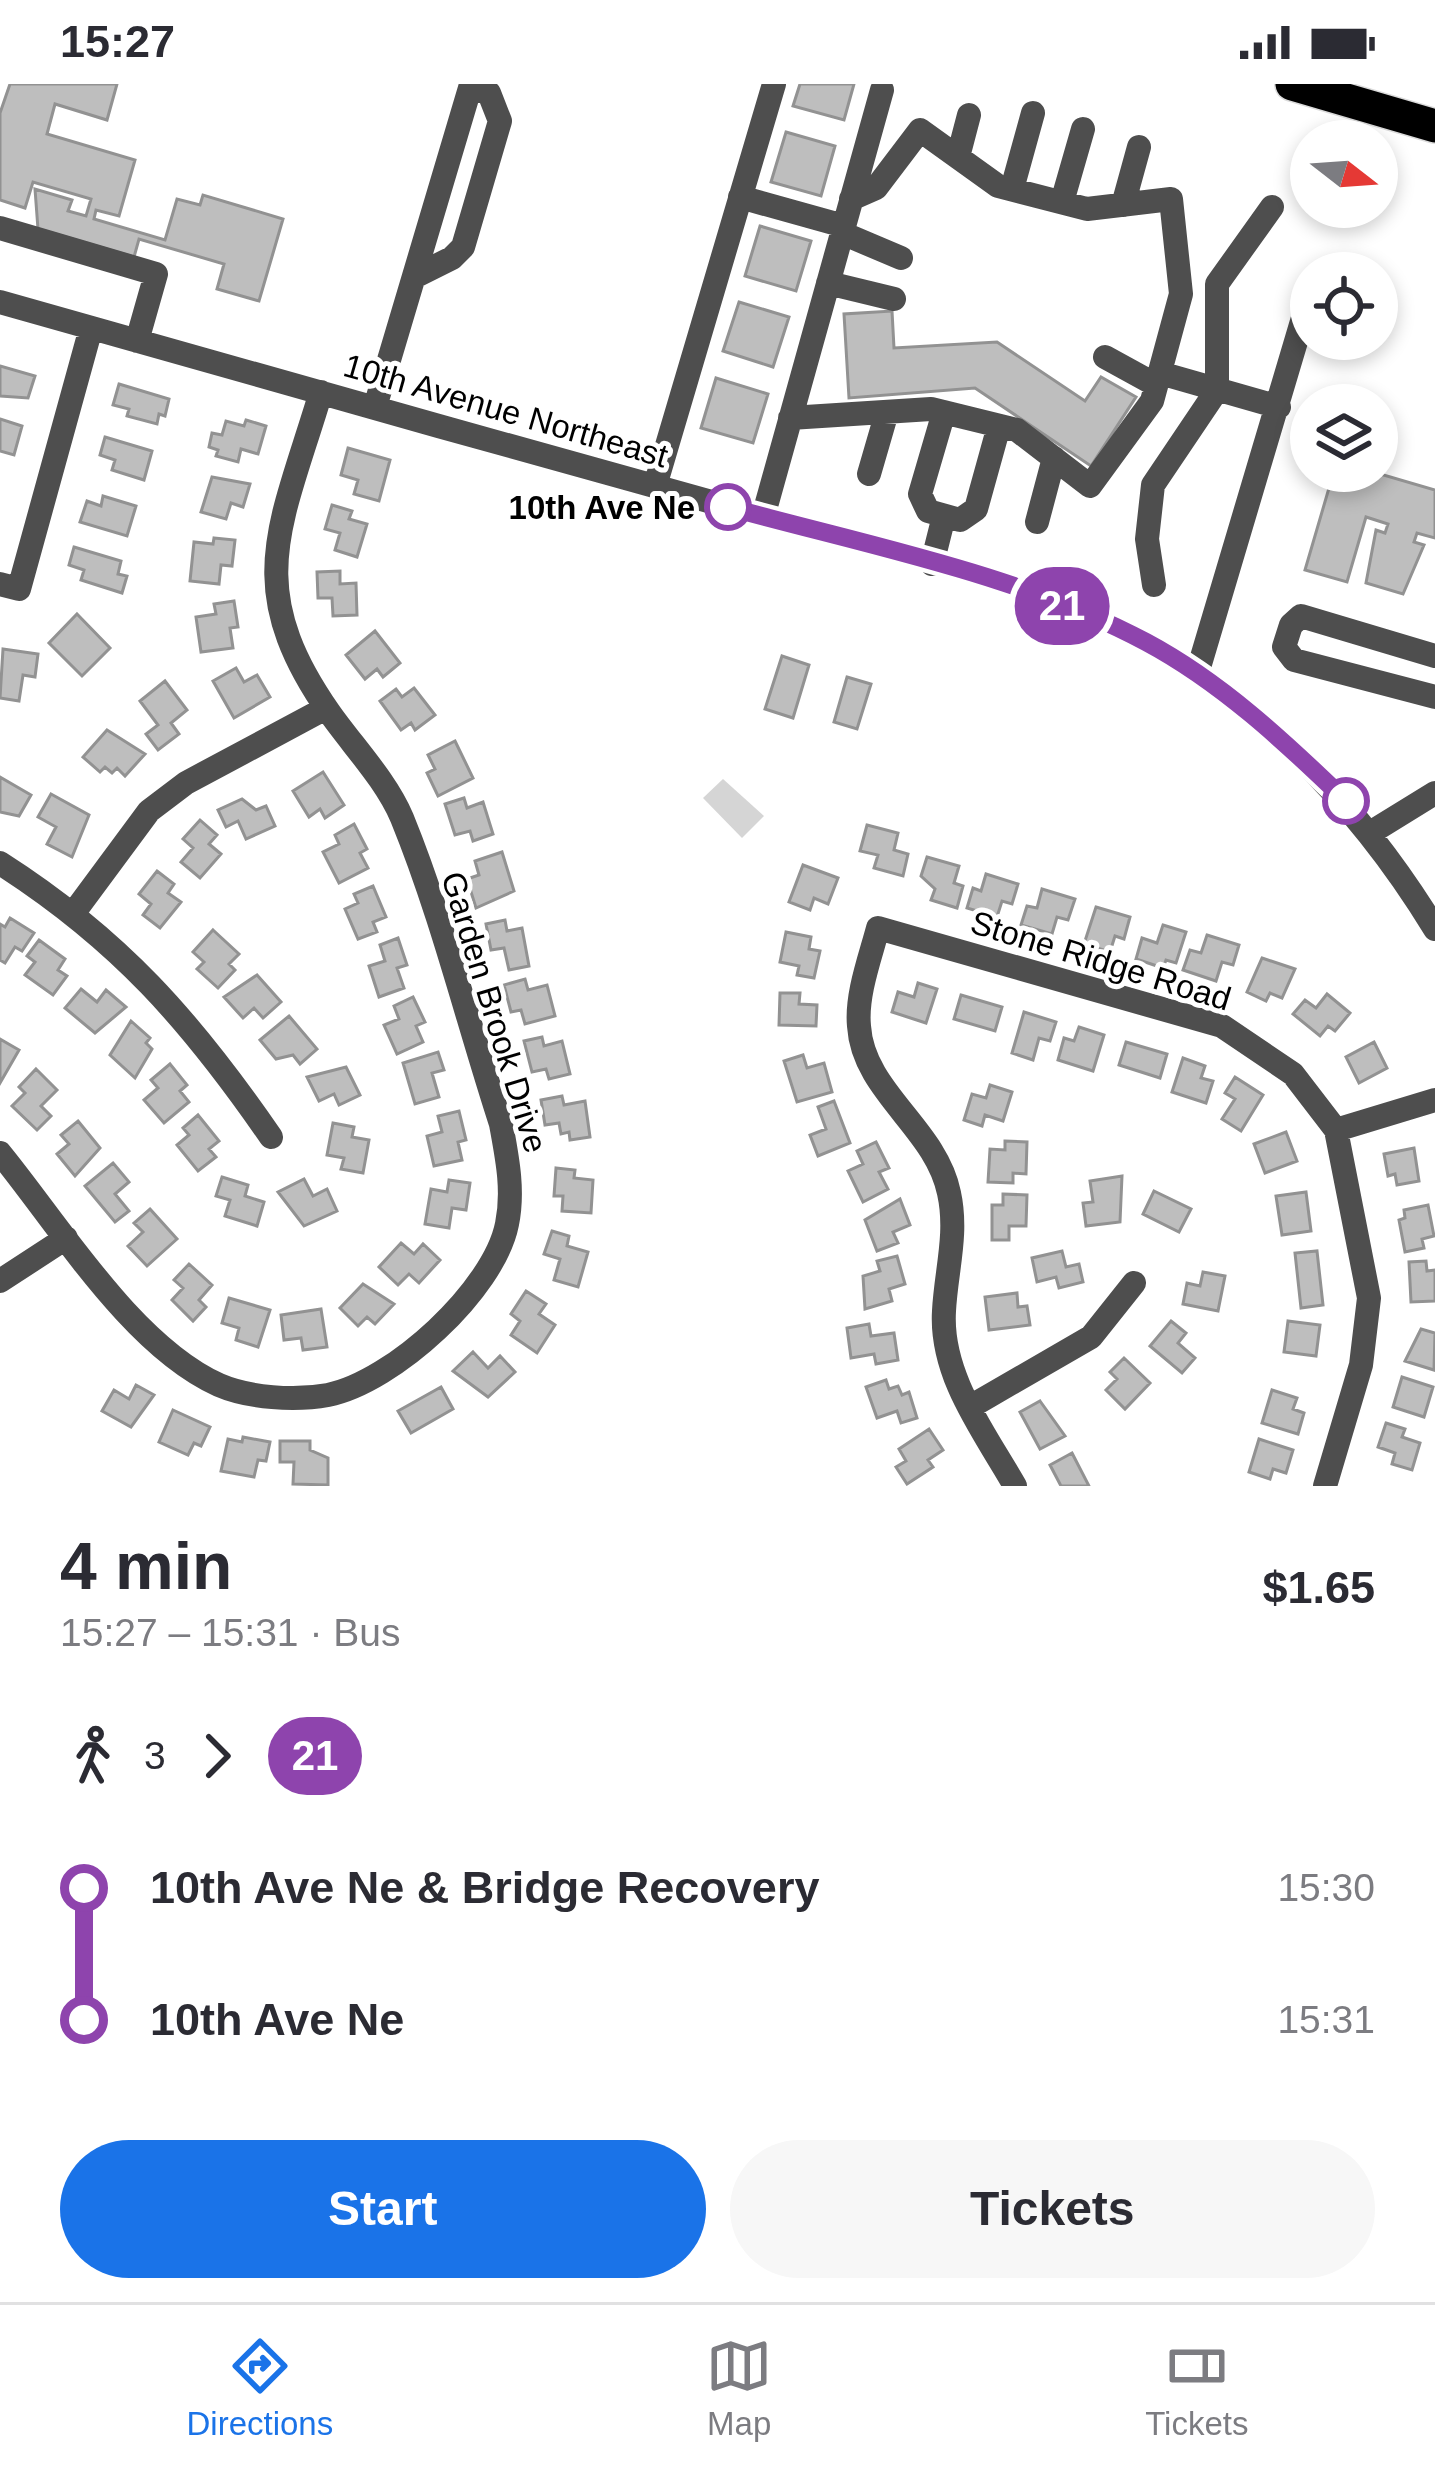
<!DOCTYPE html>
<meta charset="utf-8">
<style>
:root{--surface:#fff;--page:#f7f7f7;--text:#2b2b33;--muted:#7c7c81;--line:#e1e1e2;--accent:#1a73e8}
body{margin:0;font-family:Helvetica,sans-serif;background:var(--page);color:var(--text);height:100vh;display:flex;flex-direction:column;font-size:45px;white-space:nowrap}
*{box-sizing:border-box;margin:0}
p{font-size:39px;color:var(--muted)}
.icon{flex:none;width:66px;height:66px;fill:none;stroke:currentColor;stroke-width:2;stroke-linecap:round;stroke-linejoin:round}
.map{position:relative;height:1402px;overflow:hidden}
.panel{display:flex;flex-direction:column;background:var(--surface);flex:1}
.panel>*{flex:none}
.badge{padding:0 24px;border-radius:39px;font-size:42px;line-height:78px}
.needle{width:78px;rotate:107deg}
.fabs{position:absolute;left:1290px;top:36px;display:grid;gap:24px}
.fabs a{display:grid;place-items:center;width:108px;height:108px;border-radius:50%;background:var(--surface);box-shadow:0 6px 18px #0003;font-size:60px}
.map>.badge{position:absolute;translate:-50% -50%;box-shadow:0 0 0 6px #fff}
.legs{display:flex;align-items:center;gap:18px;height:132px;padding:0 60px;font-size:39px}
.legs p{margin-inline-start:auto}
.headline{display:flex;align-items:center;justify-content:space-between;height:204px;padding:0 60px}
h1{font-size:66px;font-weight:700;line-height:90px}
.button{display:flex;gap:24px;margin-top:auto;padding:24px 60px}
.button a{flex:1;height:138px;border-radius:72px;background:var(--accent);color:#fff;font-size:48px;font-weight:700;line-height:138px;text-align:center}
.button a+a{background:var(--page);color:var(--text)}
ul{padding:0 60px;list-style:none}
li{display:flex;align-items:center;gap:42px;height:132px;font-size:45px}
li i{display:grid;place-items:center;width:18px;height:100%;margin:0 15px;background:currentColor}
li i::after{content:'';width:30px;height:30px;margin:-15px;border:9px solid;border-radius:50%;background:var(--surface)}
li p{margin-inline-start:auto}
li:first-child i{background:linear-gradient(#0000 50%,currentColor 0)}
li:last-child i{background:linear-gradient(currentColor 50%,#0000 0)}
.status{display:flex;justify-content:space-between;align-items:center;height:84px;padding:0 60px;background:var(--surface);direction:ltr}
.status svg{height:33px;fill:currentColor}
.tabs{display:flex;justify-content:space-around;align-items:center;height:168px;border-top:3px solid var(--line);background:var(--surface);font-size:33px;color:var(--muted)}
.tabs a{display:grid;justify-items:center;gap:6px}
.tabs .active{color:var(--accent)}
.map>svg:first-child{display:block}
.green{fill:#d5d5d5}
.building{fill:#bebebe;stroke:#929292;stroke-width:3}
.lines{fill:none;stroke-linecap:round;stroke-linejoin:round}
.highway-casing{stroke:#dbdbdb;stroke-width:36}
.minor{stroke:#4e4e4e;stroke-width:24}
.highway{stroke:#000;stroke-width:33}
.line-1-casing{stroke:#fff;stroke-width:27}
.line-1{stroke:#8e44ad;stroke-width:18}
.stop-1-dot{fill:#fff;stroke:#8e44ad;stroke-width:6}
.labels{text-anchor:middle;stroke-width:10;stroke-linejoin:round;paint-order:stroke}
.street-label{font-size:33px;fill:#000;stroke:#fff}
.stop-label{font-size:33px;font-weight:bold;fill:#000;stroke:#fff;text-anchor:end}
</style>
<div class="status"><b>15:27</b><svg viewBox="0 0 49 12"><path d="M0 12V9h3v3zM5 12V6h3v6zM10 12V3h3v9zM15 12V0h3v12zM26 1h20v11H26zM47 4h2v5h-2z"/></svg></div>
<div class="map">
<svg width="1435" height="1402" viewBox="0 0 1435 1402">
<rect width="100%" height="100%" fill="#fff"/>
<path class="green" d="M723 695 764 732 742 754 703 714Z"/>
<path class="building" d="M10 0H117L107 36 55 20 47 50 135 76 119 132 96 126 94 135 165 156 177 115 200 121 203 111 283 135 259 217 217 205 224 180 139 155 134 173 38 145 35 105 72 116 68 127 86 132 91 115 33 98 25 124 0 116V29Z
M800 0H854L844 36 793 22Z
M786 48 835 62 821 112 771 98Z
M760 142 811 157 796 207 745 192Z
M739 218 789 233 773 283 723 267Z
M892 227 894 264 997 258 1085 317 1101 293 1136 313 1091 382 975 304 849 314 844 230Z
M0 282 35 292 28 314 0 312Z
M716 294 768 310 753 359 701 344Z
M119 300 169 315 165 332 159 330 157 340 127 332 129 325 113 321Z
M0 335 22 342 14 371 0 367Z
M246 336 266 342 258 370 241 365 238 378 216 372 218 366 209 363 212 349 222 351 226 337 244 342Z
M105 353 152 367 144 396 112 386 115 376 100 371Z
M348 364 390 376 379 417 354 410 358 396 341 391Z
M1334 387H1370L1435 406V454L1417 449 1414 458 1424 461 1403 510 1366 499 1376 446 1385 449 1388 440 1366 433 1347 498 1305 486Z
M212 393 250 400 243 423 231 419 226 435 201 428Z
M103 412 136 422 127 452 80 438 87 417 101 422Z
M332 421 352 427 349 435 367 440 357 473 335 466 340 449 325 445Z
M214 454 235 456 232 482 221 481 219 500 190 497 194 458 213 460Z
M74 463 121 477 118 490 127 492 122 509 81 496 84 486 69 481Z
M340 487V500L356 499 357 531 333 532 332 514H318L317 488Z
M234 517 238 543 230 544 233 564 201 568 196 533 216 530 214 520Z
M77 530 110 564 82 592 49 559Z
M375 547 400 579 383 593 377 585 365 595 346 571Z
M3 565 38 570 35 593 23 591 19 617 0 614Z
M782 572 809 581 793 634 765 625Z
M236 584 244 598 257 591 270 613 234 634 213 597Z
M847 593 871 600 857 645 834 638Z
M165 597 187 626 171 639 179 650 158 666 146 650 158 641 140 617Z
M414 604 435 631 415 646 411 639 401 646 380 617 396 605 402 613Z
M107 646 145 670 125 692 117 684 112 689 105 683 100 688 83 673Z
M455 657 473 694 438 712 427 689 435 685 428 671Z
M323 688 344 721 325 734 320 725 309 733 293 707Z
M0 693 31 711 19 732 0 728Z
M51 710 89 731 72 773 47 760 56 743 38 733Z
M464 714 467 724 483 718 493 750 473 757 470 747 455 751 445 720Z
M242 715 256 726 266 722 275 742 246 755 238 737 226 743 218 726Z
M200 736 217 751 209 760 221 770 200 794 181 778 193 764 183 755Z
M354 740 367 765 360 769 368 784 339 799 323 768 339 760 335 751Z
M867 741 898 749 894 766 908 770 903 792 874 784 878 771 860 767Z
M502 768 514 807 476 824 467 795 479 791 475 777Z
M927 773 959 782 954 799 963 802 957 824 931 816 935 805 921 792Z
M803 781 838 794 828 820 814 814 810 826 789 818Z
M157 787 174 800 168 809 181 818 160 844 143 831 151 820 139 810Z
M986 790 1018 800 1012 820 1002 817 997 833 967 824 973 804 981 807Z
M373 802 386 833 373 838 377 848 358 855 345 825 358 819 354 810Z
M1042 805 1075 815 1068 836 1057 833 1052 850 1021 841 1027 822 1037 824Z
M1096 823 1130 833 1124 855 1115 852 1110 868 1084 860Z
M10 834 34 849 22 867 15 863 5 879 0 876V840L5 843Z
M505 836 507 847 522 844 529 882 509 886 504 864 491 866 486 840Z
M1163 841 1186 848 1176 879 1166 876 1163 884 1136 875 1142 854 1157 859Z
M213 846 239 870 229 880 235 886 218 904 197 885 204 878 193 868Z
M786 848 811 853 809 865 820 867 814 894 797 891 799 882 780 878Z
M1207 851 1239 861 1233 881 1222 878 1216 897 1183 886 1190 866 1201 869Z
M398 854 407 881 397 884 404 904 379 913 369 882 385 877 380 861Z
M39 856 65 875 58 886 67 892 53 911 25 891 35 878 27 872Z
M1262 874 1295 885 1282 914 1270 909 1266 917 1247 908Z
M257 891 281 918 263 934 254 924 243 934 224 913Z
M525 895 528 906 547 901 555 932 525 940 521 926 511 928 504 901Z
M918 899 937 905 926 939 892 928 898 908 914 913Z
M81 905 97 918 106 906 126 923 95 949 65 924Z
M780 909H800L799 920 817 921 816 942 779 941Z
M1327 910 1350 929 1335 947 1328 942 1320 952 1293 930 1305 916 1316 924Z
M961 911 1002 923 995 947 954 935Z
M413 913 425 938 416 942 423 958 397 970 384 941 399 935 394 922Z
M1024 928 1056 938 1050 957 1039 954 1033 976 1012 969Z
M289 932 317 965 300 980 293 971 276 975 260 956Z
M131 937 150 954 146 959 152 965 135 994 110 971Z
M1079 943 1104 951 1093 987 1058 976 1064 954 1074 957Z
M542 953 544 962 562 957 570 990 549 995 546 985 532 988 524 957Z
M0 955 19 966 0 999Z
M1126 958 1167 970 1160 994 1119 981Z
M1374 958 1387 984 1359 999 1346 973Z
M438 968 444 986 432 989 439 1013 415 1020 403 979Z
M803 971 807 984 824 979 832 1008 797 1018 784 977Z
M1183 974 1205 982 1201 994 1213 997 1206 1019 1172 1008Z
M170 980 187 1001 180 1007 189 1018 164 1039 144 1016 158 1004 151 996Z
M346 983 360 1011 339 1021 334 1010 319 1017 307 993Z
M36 985 57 1006 41 1022 51 1032 37 1046 12 1022 25 1009 19 1003Z
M1235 993 1263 1011 1241 1047 1222 1035 1235 1015 1225 1009Z
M990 1001 1012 1008 1003 1037 985 1031 982 1042 964 1036 972 1010 986 1014Z
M562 1012 564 1021 585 1017 590 1053 570 1056 569 1048 561 1050 559 1039 545 1041 541 1016Z
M834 1017 850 1059 818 1072 810 1051 826 1045 818 1023Z
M459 1027 466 1056 458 1058 462 1076 434 1082 427 1052 442 1048 438 1032Z
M198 1031 219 1057 209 1065 216 1073 198 1087 177 1061 189 1051 183 1044Z
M78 1037 100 1064 75 1092 57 1070 69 1060 61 1051Z
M333 1039 354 1043 352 1053 369 1056 363 1089 341 1085 344 1074 327 1071Z
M1286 1048 1297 1077 1265 1089 1254 1060Z
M1005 1057 1027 1058 1026 1090 1013 1089V1099L988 1098 990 1065 1005 1066Z
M876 1058 889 1084 879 1088 888 1105 863 1118 848 1087 863 1080 857 1067Z
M1414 1064 1419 1097 1397 1101 1395 1090 1388 1092 1384 1070Z
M113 1079 129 1098 115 1110 129 1127 115 1138 85 1102Z
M556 1084 575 1086 574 1094 593 1096 591 1129 562 1127 563 1112H554Z
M1122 1092 1120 1138 1086 1142 1083 1119 1093 1118 1090 1097Z
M222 1093 248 1101 245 1112 264 1118 257 1142 225 1132 230 1116 216 1112Z
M304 1095 313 1112 327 1105 337 1127 304 1142 278 1108Z
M449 1096 470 1099 466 1126 452 1124 449 1144 425 1140 431 1105 447 1108Z
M1154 1107 1191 1125 1179 1148 1143 1130Z
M1306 1108 1311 1147 1282 1151 1276 1112Z
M1003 1110 1027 1111 1026 1142H1009V1156H992V1121H1003Z
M900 1115 910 1141 893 1148 898 1159 877 1167 865 1136Z
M1428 1121 1434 1152 1422 1155 1424 1164 1405 1168 1399 1136 1405 1134 1404 1126Z
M150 1125 177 1155 147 1182 128 1162 143 1148 134 1139Z
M552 1147 569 1152 567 1162 588 1168 578 1203 554 1196 560 1175 544 1170Z
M401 1159 414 1170 423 1160 440 1176 419 1199 409 1190 398 1201 379 1183Z
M1062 1167 1066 1183 1079 1180 1083 1198 1059 1204 1056 1193 1037 1198 1032 1174Z
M1317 1167 1323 1221 1301 1224 1295 1169Z
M897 1172 905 1200 889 1205 892 1217 865 1225 863 1192 880 1187 877 1177Z
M1426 1177 1427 1187 1435 1186V1217L1411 1218 1409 1178Z
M189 1180 212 1201 199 1216 206 1223 193 1237 172 1216 183 1204 174 1196Z
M1203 1188 1225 1192 1218 1227 1183 1220 1187 1199 1200 1202Z
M363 1200 394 1220 375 1240 367 1233 358 1242 340 1224Z
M526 1207 546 1220 539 1230 555 1241 537 1269 511 1251 520 1237 511 1230Z
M1017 1209 1018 1223 1027 1222 1030 1241 989 1246 985 1213Z
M229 1214 270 1226 258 1263 236 1256 239 1244 222 1239Z
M321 1225 327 1263 303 1266 301 1254 284 1256 281 1231Z
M1171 1237 1186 1249 1178 1259 1195 1274 1182 1289 1150 1262Z
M1288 1237 1320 1241 1316 1272 1284 1268Z
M869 1240 871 1252 894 1249 898 1276 876 1280 874 1270 851 1274 847 1244Z
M1421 1245 1435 1249 1434 1286 1405 1277Z
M473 1268 488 1284 500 1272 515 1288 488 1313 453 1287Z
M1124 1274 1150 1299 1125 1325 1106 1306 1117 1295 1110 1288Z
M1402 1293 1433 1303 1424 1333 1393 1323Z
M886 1296 889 1305 898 1302 902 1311 909 1308 917 1334 901 1339 897 1327 877 1334 866 1303Z
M136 1301 154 1311 131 1343 102 1327 114 1306 129 1315Z
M441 1303 453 1325 411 1349 398 1327Z
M1272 1306 1297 1314 1293 1325 1304 1329 1298 1350 1262 1339Z
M1040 1317 1065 1352 1040 1365 1020 1328Z
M173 1326 210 1343 201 1362 194 1359 188 1371 159 1358Z
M1386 1339 1405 1345 1402 1353 1420 1359 1412 1386 1392 1380 1395 1369 1378 1363Z
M929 1345 943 1366 928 1376 933 1383 907 1400 896 1383 906 1377 899 1365Z
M243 1353 270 1358 266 1377 258 1376 254 1393 221 1387 228 1355 242 1358Z
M1259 1355 1293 1366 1286 1389 1273 1385 1270 1395 1249 1388Z
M280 1357H310V1366L328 1374V1401L293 1400 294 1378H280Z
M1072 1369 1089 1402H1061L1050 1381Z"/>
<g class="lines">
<defs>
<path id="highway" d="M1292 0 1435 42"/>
</defs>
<use href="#highway" class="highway-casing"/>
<path class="minor" d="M958 73 969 31
M1012 105 1033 29
M740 113 844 142
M1062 118 1083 45
M1123 121 1139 63
M0 144 156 190 137 257
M842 149 901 174
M828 199 894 215
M0 218C247 289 496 358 744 427 877 465 1028 491 1149 560 1270 629 1363 727 1435 845
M1105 273 1156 301
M1160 289 1279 323
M375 323 470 4 489 9 500 37 463 163 452 174 414 193
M944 328 920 410 928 427 960 436 976 425 999 342
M790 334 931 325 1017 346 1090 402 1152 317 1181 210 1171 115 1087 125 998 102 920 46 876 104 851 115
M869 390 887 328
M655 402 774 0
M763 433 882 6
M1037 438 1054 374
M932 480 944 432
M0 500 19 505 91 244
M1154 501 1147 455 1153 401 1217 306V200L1272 123
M1435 572 1301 532 1291 541 1284 563 1294 576 1435 613
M1197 590 1311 207
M1370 749 1435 709
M0 779C119 855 191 937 271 1053
M75 827 149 727 186 699 326 624
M1336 1046 1435 1016
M0 1069C59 1141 132 1262 219 1301 249 1314 295 1317 328 1311 393 1298 494 1206 507 1140 514 1106 507 1073 501 1040 468 939 442 832 402 734 386 696 352 661 329 628 241 502 281 442 321 308
M0 1197 66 1154
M970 1323 1091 1253 1134 1199
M1015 1402C985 1349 940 1292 944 1227 946 1187 958 1150 949 1109 936 1044 863 1008 859 942 856 911 870 874 878 844L1222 942 1293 990 1336 1046 1369 1214 1361 1281 1325 1402"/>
<use href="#highway" class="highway"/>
</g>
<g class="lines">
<defs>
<path id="line-1" d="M728 423C866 461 1019 490 1146 558 1221 598 1285 658 1346 717"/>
</defs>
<use href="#line-1" class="line-1-casing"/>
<use href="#line-1" class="line-1"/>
</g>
<g class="stop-1-dot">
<circle cx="728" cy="423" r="21"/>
<circle cx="1346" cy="717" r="21"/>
</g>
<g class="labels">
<g class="street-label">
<text transform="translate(506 326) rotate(16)" y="12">10th Avenue Northeast</text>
<text transform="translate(1101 876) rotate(17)" y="12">Stone Ridge Road</text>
<text transform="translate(495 928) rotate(73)" y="12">Garden Brook Drive</text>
</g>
<g class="stop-label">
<text x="695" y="435">10th Ave Ne</text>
</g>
</g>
</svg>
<div class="fabs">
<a><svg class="needle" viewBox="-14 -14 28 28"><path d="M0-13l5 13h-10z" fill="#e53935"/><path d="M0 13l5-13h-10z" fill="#7c7c81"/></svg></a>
<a><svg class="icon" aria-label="locate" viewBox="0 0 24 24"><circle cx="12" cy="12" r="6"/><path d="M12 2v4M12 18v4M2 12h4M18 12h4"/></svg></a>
<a><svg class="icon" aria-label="layers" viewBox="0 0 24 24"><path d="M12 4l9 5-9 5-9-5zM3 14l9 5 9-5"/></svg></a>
</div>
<b class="badge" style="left:1062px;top:522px;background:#8e44ad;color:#fff">21</b>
</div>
<section class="panel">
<div class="headline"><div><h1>4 min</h1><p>15:27 – 15:31 · Bus</p></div><b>$1.65</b></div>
<div class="legs"><svg class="icon" aria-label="walk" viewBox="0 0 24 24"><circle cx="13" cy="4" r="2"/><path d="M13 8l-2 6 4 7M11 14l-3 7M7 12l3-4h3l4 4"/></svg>3<svg class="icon" aria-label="forward" viewBox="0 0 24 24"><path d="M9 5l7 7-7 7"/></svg><b class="badge" style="background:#8e44ad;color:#fff">21</b></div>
<ul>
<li><i style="color:#8e44ad"></i><b>10th Ave Ne &amp; Bridge Recovery</b><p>15:30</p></li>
<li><i style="color:#8e44ad"></i><b>10th Ave Ne</b><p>15:31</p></li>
</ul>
<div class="button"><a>Start</a><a>Tickets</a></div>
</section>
<nav class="tabs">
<a class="active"><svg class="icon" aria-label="directions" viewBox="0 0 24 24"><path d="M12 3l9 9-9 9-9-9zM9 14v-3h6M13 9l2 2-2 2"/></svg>Directions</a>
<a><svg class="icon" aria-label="map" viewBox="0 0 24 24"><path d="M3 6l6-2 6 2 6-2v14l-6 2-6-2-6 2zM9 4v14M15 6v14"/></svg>Map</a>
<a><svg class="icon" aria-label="tickets" viewBox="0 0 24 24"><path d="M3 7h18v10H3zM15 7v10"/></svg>Tickets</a>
</nav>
